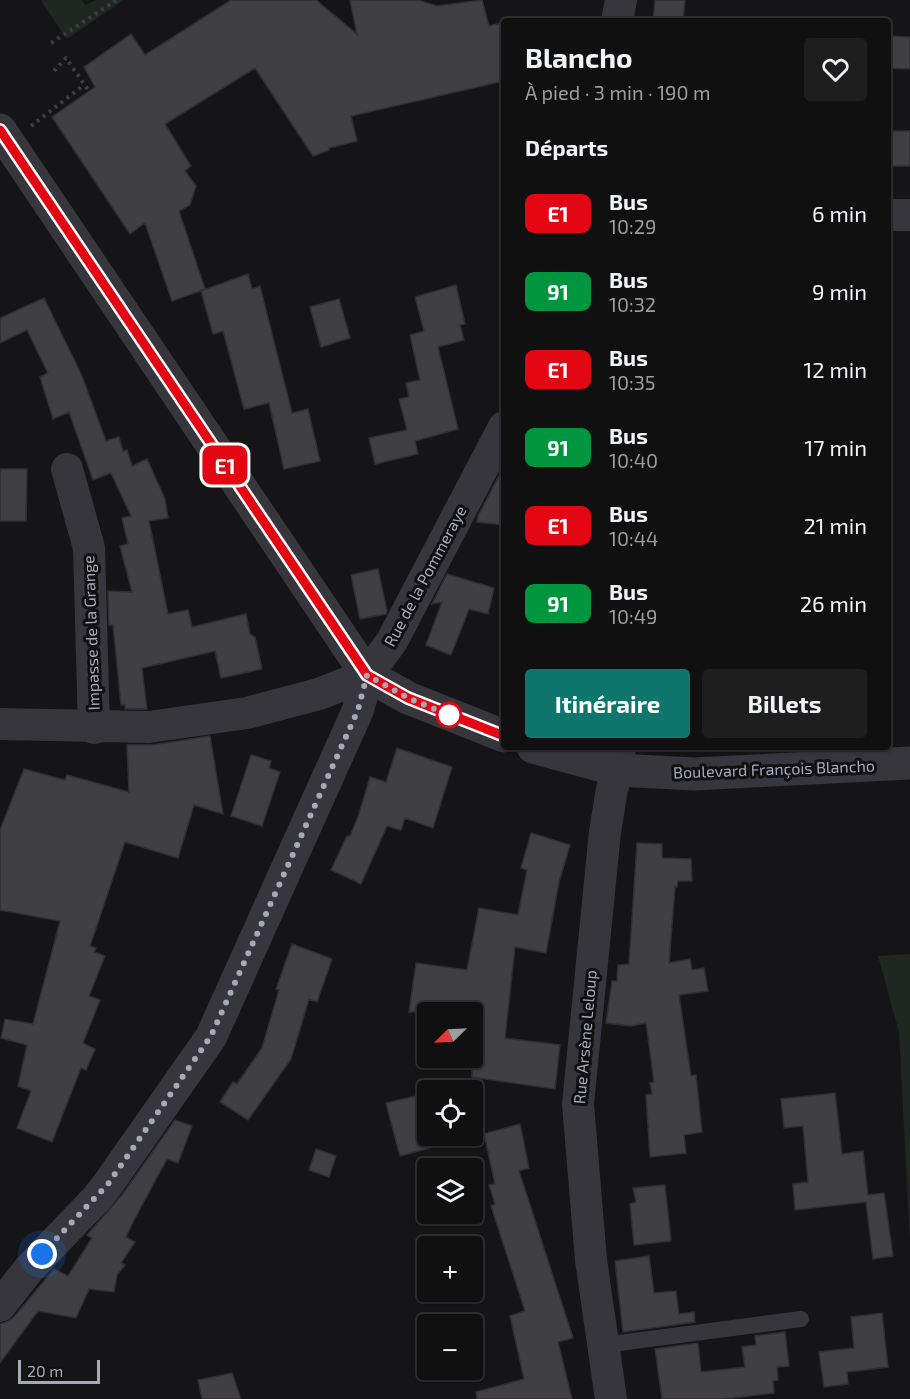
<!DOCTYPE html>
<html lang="fr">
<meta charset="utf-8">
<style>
:root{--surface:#101011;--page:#1e1e1f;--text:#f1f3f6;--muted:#9c9d9f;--line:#303031;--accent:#0f766e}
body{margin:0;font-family:"Exo 2",sans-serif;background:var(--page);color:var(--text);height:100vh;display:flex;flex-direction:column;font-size:22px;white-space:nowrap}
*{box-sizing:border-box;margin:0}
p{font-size:20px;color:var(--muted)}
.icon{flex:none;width:33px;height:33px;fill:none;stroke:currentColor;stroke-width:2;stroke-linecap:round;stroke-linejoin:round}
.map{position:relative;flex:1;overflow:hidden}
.sheet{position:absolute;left:501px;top:18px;width:390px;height:732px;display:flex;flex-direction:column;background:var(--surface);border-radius:6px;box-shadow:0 2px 4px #0004,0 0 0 2px var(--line)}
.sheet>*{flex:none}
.badge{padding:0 12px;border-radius:9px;font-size:21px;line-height:39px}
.needle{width:39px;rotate:246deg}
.controls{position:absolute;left:417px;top:1002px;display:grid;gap:12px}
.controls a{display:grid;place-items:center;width:66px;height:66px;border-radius:6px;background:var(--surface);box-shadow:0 2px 4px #0004,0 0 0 2px var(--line);font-size:30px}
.scale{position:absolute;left:18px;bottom:15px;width:82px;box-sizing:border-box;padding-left:6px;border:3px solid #a7a9b7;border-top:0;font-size:16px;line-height:21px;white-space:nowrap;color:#a7a9b7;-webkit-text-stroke:4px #101012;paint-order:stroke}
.you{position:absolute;width:30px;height:30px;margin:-15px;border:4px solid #fff;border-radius:50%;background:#1a73e8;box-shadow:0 0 0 9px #1a73e833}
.map>.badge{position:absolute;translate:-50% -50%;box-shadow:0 0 0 3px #fff}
h2{padding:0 24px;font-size:22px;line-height:54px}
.round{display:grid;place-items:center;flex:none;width:63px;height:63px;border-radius:6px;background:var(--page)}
.summary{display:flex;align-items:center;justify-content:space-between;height:102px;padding:0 24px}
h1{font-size:28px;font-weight:700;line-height:45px}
.action{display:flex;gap:12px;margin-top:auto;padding:12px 24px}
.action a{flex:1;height:69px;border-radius:6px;background:var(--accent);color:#fff;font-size:24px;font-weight:700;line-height:69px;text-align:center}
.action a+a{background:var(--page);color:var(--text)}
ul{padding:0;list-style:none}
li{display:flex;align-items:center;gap:18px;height:78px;padding:0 24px}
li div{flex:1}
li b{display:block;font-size:22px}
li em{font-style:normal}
li .badge{min-width:66px;font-weight:700;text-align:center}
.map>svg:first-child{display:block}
.green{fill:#1f2721}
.building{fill:#403f44;stroke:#302f33;stroke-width:1.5}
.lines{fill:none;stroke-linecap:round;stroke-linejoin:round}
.path{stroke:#3c3d43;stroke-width:4;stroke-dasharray:3 4.5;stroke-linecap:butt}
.service{stroke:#36363c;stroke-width:16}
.minor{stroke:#36363c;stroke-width:32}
.tertiary{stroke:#36363c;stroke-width:33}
.line-casing{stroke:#fff;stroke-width:14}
.line{stroke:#e30613;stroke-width:9}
.walk{stroke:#a7a9b7;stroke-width:6;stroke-dasharray:0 10.8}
.stop-dot{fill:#fff;stroke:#e30613;stroke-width:3}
.labels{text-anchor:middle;stroke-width:6;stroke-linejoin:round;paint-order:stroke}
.street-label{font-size:16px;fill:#a7a9b7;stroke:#101012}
</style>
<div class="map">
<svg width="910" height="1399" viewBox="0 0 910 1399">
<rect width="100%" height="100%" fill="#151517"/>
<path class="green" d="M43 0H82L86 5 96 0H124L67 39 41 1Z
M910 954V1242L899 1032 878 956Z"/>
<path class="building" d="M231 0H316L357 34 350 0H418L437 6 482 0 489 26 504 22V81L351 116 357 141 329 148V150L313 156 255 68 165 124 191 166 185 171 196 186 190 205 179 211 205 289 172 301 145 223 130 234 52 117 95 87 84 67 131 34 145 55Z
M655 0H685L683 21H653Z
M889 36 910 37V69L888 68Z
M888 131H910V166H888Z
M248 274 252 289 260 286 292 413 308 409 320 461 284 469 269 403 244 409 223 331 213 334 201 291Z
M456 285 465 324 460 325 464 340 438 347 458 429 415 441 418 454 375 464 369 438 407 430 399 399 409 397 406 383 420 380 410 335 424 331 415 297Z
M44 298 82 376 106 441 119 437 123 451 127 450 132 466 147 459 165 499 168 518 149 521 168 614 188 610 192 627 246 614 250 634 255 637 262 669 221 678 215 651 142 668 147 709H125V705H121L113 625H109L108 591 132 592 120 546 128 544 122 518 131 516 111 473 93 480 69 412 53 419 40 377 48 373 27 330 0 343V318Z
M339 299 350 338 321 347 310 307Z
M504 466V525L477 522 478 516Z
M0 469H27L26 521H0Z
M378 569 387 611 386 614 360 619 351 575Z
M447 574 494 588 488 614 469 609 451 655 426 645 442 602 432 604Z
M210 736 223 814 194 805 178 858 125 842 90 946 96 948 94 952 105 956 89 996 100 1000 83 1043 95 1049 86 1070 81 1068 52 1142 17 1128 31 1091 18 1086 27 1045 1 1038 5 1019 33 1024 60 921 0 910V830L24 769 65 780 67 775 129 792 127 745H152Z
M397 748 452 767 433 828 405 818 401 830 387 826 361 884 331 870 347 836H350L358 817 370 777 386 782Z
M251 755 271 761 269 768 280 772 262 826 231 816Z
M531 833 570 845 559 882 546 953 515 947 505 1038 560 1045 555 1089 472 1077V1012H409L416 963 467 970 479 908 518 915 527 870 521 868Z
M637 843 662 844V858L691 859 692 881H678L677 887H675L669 963 690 959 692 970 704 968 708 991 679 995 691 1076 696 1075 702 1132 684 1135 686 1153 650 1157 646 1095 652 1094 650 1083 654 1082 646 1023 631 1026 606 1023 612 981H617L618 965 629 964Z
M292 944 332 959 317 1002 309 999 291 1059 248 1120 220 1102 233 1082 237 1084 262 1048 279 990 276 989Z
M835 1093 842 1154 863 1151 868 1195 884 1193 893 1256 873 1259 866 1202 795 1210 793 1184 808 1182 803 1126 784 1128 781 1099Z
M416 1096 430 1148 400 1156 386 1103Z
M175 1120 192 1126 178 1163 167 1159 134 1220 126 1237 135 1242 121 1263 125 1265 117 1275 114 1292 89 1289 76 1318 38 1311 0 1363V1324L7 1322 14 1317 54 1269 68 1276 92 1238 87 1235 122 1195Z
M520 1124 529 1168 519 1171 573 1338 558 1342 572 1399H477L476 1392 524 1379 510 1316 525 1311 491 1206 495 1204 489 1185 495 1184 484 1134Z
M316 1149 336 1156 329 1177 309 1170Z
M665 1185 671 1241 634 1245 630 1204 636 1202 633 1188Z
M649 1256 654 1293 676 1291 679 1314 694 1312 695 1322 623 1332 615 1261Z
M882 1313 888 1367 847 1372 848 1384 824 1387 819 1352 854 1348 851 1317Z
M785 1332 789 1366 777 1367 778 1380 773 1381 774 1393 725 1399H662L655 1349 698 1343 701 1372 745 1367 742 1347 756 1345 755 1336Z
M232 1373 241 1399H202L198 1380Z"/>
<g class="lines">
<path class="path" d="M51 43 117 0
M54 71 66 58 89 91
M31 126 84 85"/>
<path class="service" d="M604 1345 801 1319"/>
<path class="minor" d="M617 21 621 0
M888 215H910
M67 469 89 548 94 728
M0 724 149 727 247 713 319 694 367 675
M0 1306 29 1269 97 1198 108 1184 211 1037 358 710 367 675 392 641 504 427
M611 1399 591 1260 578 1104 605 832 612 789 618 770 620 747"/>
<path class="tertiary" d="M0 130 367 675 408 698 504 736
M533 747 618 770 694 774 910 763"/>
</g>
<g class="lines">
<defs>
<path id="line" d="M0 130 367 675 408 698 504 736"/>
</defs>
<use href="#line" class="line-casing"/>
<use href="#line" class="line"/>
<path class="walk" d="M42 1254 108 1184 211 1036 358 710 367 675 408 698 449 715"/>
</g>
<circle class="stop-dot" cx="449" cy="715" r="12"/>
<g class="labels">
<g class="street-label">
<text transform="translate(425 576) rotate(-62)" y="6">Rue de la Pommeraye</text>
<text transform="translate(91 633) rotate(-92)" y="6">Impasse de la Grange</text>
<text transform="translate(774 769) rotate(-2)" y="6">Boulevard François Blancho</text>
<text transform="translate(585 1037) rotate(-85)" y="6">Rue Arsène Leloup</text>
</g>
</g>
</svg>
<div class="controls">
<a><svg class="needle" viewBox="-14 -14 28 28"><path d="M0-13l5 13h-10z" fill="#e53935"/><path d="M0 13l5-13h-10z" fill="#9c9d9f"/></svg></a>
<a><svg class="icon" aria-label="locate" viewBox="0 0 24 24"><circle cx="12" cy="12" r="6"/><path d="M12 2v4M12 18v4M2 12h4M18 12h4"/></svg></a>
<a><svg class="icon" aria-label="layers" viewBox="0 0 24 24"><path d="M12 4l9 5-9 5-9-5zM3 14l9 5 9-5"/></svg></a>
<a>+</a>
<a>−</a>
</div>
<div class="scale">20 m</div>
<div class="you" style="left:42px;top:1254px"></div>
<b class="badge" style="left:225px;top:465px;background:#e30613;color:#fff">E1</b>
<section class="sheet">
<div class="summary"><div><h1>Blancho</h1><p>À pied · 3 min · 190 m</p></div><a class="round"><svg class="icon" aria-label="heart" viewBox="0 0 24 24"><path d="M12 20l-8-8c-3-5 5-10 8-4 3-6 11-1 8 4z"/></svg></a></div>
<h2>Départs</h2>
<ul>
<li><span class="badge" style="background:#e30613;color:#fff">E1</span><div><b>Bus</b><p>10:29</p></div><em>6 min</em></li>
<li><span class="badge" style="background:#009640;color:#fff">91</span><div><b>Bus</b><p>10:32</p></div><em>9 min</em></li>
<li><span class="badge" style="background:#e30613;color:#fff">E1</span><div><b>Bus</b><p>10:35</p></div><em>12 min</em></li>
<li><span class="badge" style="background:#009640;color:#fff">91</span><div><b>Bus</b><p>10:40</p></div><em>17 min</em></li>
<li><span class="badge" style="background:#e30613;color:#fff">E1</span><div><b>Bus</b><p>10:44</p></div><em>21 min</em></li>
<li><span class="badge" style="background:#009640;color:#fff">91</span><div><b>Bus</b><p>10:49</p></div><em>26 min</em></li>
</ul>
<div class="action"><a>Itinéraire</a><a>Billets</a></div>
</section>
</div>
